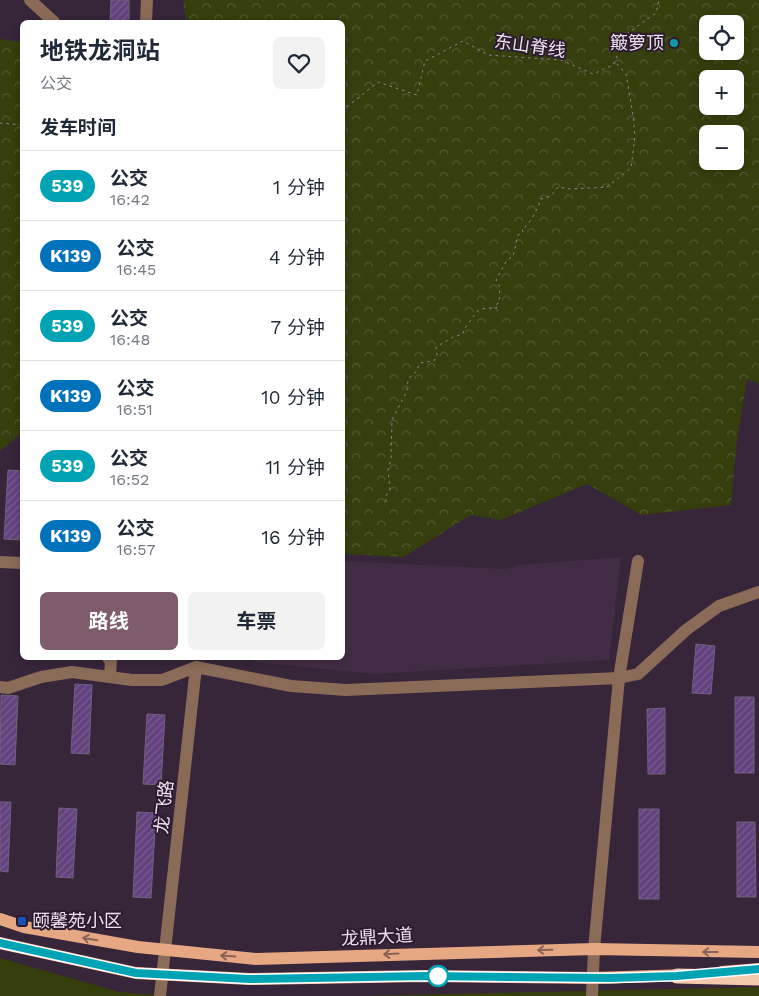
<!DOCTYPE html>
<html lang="zh">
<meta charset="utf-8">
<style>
:root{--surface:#fff;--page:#f2f2f3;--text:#1f2937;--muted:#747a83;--line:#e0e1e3;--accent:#7e5c6d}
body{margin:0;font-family:"Work Sans","Noto Sans SC",sans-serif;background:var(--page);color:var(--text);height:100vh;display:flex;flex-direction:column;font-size:19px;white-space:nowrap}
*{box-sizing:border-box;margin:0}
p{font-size:16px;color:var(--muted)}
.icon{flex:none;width:28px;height:28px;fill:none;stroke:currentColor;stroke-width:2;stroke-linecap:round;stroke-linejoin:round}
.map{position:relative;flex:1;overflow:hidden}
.panel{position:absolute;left:20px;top:20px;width:325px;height:640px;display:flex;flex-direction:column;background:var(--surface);border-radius:8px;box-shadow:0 2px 8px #0003}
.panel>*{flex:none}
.badge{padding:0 10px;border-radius:16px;font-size:18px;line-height:32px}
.controls{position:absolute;left:699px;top:15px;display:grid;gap:10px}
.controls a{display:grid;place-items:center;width:45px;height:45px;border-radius:8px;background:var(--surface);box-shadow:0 2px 8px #0003;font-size:25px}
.map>.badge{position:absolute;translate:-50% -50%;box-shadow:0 0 0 2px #fff}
h2{padding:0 20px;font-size:19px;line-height:45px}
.round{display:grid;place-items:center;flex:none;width:52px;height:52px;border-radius:8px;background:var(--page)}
.head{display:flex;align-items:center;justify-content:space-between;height:85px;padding:0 20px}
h1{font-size:24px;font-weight:700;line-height:38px}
.cta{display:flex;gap:10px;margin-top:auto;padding:10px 20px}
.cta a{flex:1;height:58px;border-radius:8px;background:var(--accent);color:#fff;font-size:20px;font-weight:700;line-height:58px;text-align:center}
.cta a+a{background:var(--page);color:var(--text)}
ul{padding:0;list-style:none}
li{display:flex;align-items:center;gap:15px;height:70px;padding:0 20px;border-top:1px solid var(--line)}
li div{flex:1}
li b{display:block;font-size:19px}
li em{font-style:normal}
li .badge{min-width:55px;font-weight:700;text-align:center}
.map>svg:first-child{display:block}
.built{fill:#432d46}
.green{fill:#363e0e}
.forest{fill:url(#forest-crowns);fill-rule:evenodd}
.building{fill:url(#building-hatch);stroke:#6f627c}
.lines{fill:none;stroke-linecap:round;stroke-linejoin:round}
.path{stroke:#928394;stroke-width:1;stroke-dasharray:2.5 4;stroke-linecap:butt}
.minor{stroke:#896b58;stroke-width:12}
.major{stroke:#e6a882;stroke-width:12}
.highway{stroke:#f5c9ad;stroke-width:15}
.oneway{stroke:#896258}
.line-casing{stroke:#fff;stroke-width:11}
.line{stroke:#00a3b4;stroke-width:8}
.culture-dot{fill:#0f9aa8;stroke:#2c1b2f;stroke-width:2}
.transit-dot{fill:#1a4fb4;stroke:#2c1b2f;stroke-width:2}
.stop-dot{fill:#fff;stroke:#00a3b4;stroke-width:2.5}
.labels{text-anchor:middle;stroke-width:4;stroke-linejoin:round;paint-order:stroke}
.poi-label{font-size:18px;fill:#ebdfec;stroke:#2c1b2f;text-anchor:end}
.street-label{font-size:18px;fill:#ebdfec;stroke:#2c1b2f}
</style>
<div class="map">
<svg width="759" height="996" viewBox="0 0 759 996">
<defs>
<pattern id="forest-crowns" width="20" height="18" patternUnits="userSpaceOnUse" patternTransform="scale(1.25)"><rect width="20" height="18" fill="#363e0e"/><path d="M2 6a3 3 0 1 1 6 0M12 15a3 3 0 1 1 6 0" fill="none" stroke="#535931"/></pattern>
<pattern id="building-hatch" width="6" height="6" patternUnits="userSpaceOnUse" patternTransform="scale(1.25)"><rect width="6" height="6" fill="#63417f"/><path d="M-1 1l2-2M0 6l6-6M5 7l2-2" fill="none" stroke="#7a5c91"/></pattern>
</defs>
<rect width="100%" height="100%" fill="#372539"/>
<path class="built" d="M621 557 609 660 374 674 254 662V658H342L343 561 505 569 519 565Z"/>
<path class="green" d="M0 958 120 992 165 996H0Z
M759 987V996H356Z"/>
<path class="forest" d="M183 0H759V384L747 379 736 448 731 505 642 515 587 484 501 520 471 515 404 557 343 554 342 22H186ZM708 24H735V51H708ZM708 79H735V106H708ZM708 134H735V161H708Z
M0 39 22 42V433L0 451Z"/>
<path class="building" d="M111 0H129V22H110Z
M8 470 22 471V540L4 539Z
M696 644 715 646 711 694 692 693Z
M75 684 92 685 89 754 71 753Z
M1 695 18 696 15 765 0 764Z
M735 697H754V773H735Z
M665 708V774H648L647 709Z
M147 714 165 715 161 785 143 784Z
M0 802H11L8 872 0 871Z
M59 808 77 809 73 878 56 877Z
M639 809H659V899H639Z
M137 812 156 813 151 898 133 897Z
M737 822H755L756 897H737Z"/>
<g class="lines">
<path class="path" d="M342 111 378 82 417 95 425 61 463 41 488 55 561 60 593 74 613 65 628 33 656 13 659 0
M0 123 22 125
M386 502V496L390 489 388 470 391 459 392 420 407 391V384L410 377 416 372 420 363 434 361 437 355 436 347 453 337 463 334C464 328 465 328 468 324 479 309 476 308 497 308L495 305 499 303 500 287 496 280 507 260 513 256 518 235 523 232 522 229C530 225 538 208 541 199L551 196 558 187 571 189 607 187 631 168 635 136 633 115 626 74 615 62"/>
<path class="minor" d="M30 0 54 22
M146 22 147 0
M0 562 22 563
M108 658 111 659 110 677
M0 687 8 688 41 677 72 672 132 680H162L196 667 291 686 346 690 619 678 638 561
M160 996 196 667
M592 996 594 949 619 678 638 674 686 630 719 606 759 592"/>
<path class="major" d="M0 919 24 927 138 947 256 959 594 949 759 952
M0 943 136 973 249 979 425 976 593 978 687 975
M722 972 759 969"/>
<path class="highway" d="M677 976 759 978"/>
</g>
<defs><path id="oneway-shaft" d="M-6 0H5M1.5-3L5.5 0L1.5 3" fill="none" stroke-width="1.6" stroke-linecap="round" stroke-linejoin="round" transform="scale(1.25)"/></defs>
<g class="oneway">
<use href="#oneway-shaft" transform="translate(90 939) rotate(-170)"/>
<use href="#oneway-shaft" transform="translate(545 950) rotate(179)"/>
<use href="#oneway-shaft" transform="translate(710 952) rotate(-180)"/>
<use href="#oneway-shaft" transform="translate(391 954) rotate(177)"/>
<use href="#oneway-shaft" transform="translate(228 956) rotate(-176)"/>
</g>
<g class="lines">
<defs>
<path id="line" d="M0 943 136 973 249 979 425 976 610 978 677 976 759 969"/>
</defs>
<use href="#line" class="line-casing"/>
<use href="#line" class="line"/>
</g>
<circle class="culture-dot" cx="674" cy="43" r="5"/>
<rect class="transit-dot" x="17" y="916" width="10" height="10" rx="2.5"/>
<circle class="stop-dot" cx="438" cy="976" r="10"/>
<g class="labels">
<g class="poi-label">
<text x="664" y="49">簸箩顶</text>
<text x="32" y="927" text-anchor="start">颐馨苑小区</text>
</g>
<g class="street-label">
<text transform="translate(530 46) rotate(8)" y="6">东山脊线</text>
<text transform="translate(164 807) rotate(-84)" y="6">龙飞路</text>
<text transform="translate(377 937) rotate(-3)" y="6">龙鼎大道</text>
</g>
</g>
</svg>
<div class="controls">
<a><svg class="icon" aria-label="locate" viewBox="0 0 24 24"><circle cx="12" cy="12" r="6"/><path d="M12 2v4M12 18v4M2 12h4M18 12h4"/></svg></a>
<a>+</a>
<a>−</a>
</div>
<section class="panel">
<div class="head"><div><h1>地铁龙洞站</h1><p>公交</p></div><a class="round"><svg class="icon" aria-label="heart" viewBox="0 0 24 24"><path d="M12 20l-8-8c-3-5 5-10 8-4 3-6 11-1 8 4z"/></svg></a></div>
<h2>发车时间</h2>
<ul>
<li><span class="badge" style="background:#00a3b4;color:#fff">539</span><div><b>公交</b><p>16:42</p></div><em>1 分钟</em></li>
<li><span class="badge" style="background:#0072bc;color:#fff">K139</span><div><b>公交</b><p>16:45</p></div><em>4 分钟</em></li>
<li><span class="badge" style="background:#00a3b4;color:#fff">539</span><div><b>公交</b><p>16:48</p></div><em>7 分钟</em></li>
<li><span class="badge" style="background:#0072bc;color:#fff">K139</span><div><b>公交</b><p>16:51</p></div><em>10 分钟</em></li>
<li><span class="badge" style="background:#00a3b4;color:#fff">539</span><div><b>公交</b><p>16:52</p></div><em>11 分钟</em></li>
<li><span class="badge" style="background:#0072bc;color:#fff">K139</span><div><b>公交</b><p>16:57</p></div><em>16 分钟</em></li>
</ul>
<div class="cta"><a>路线</a><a>车票</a></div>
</section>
</div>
